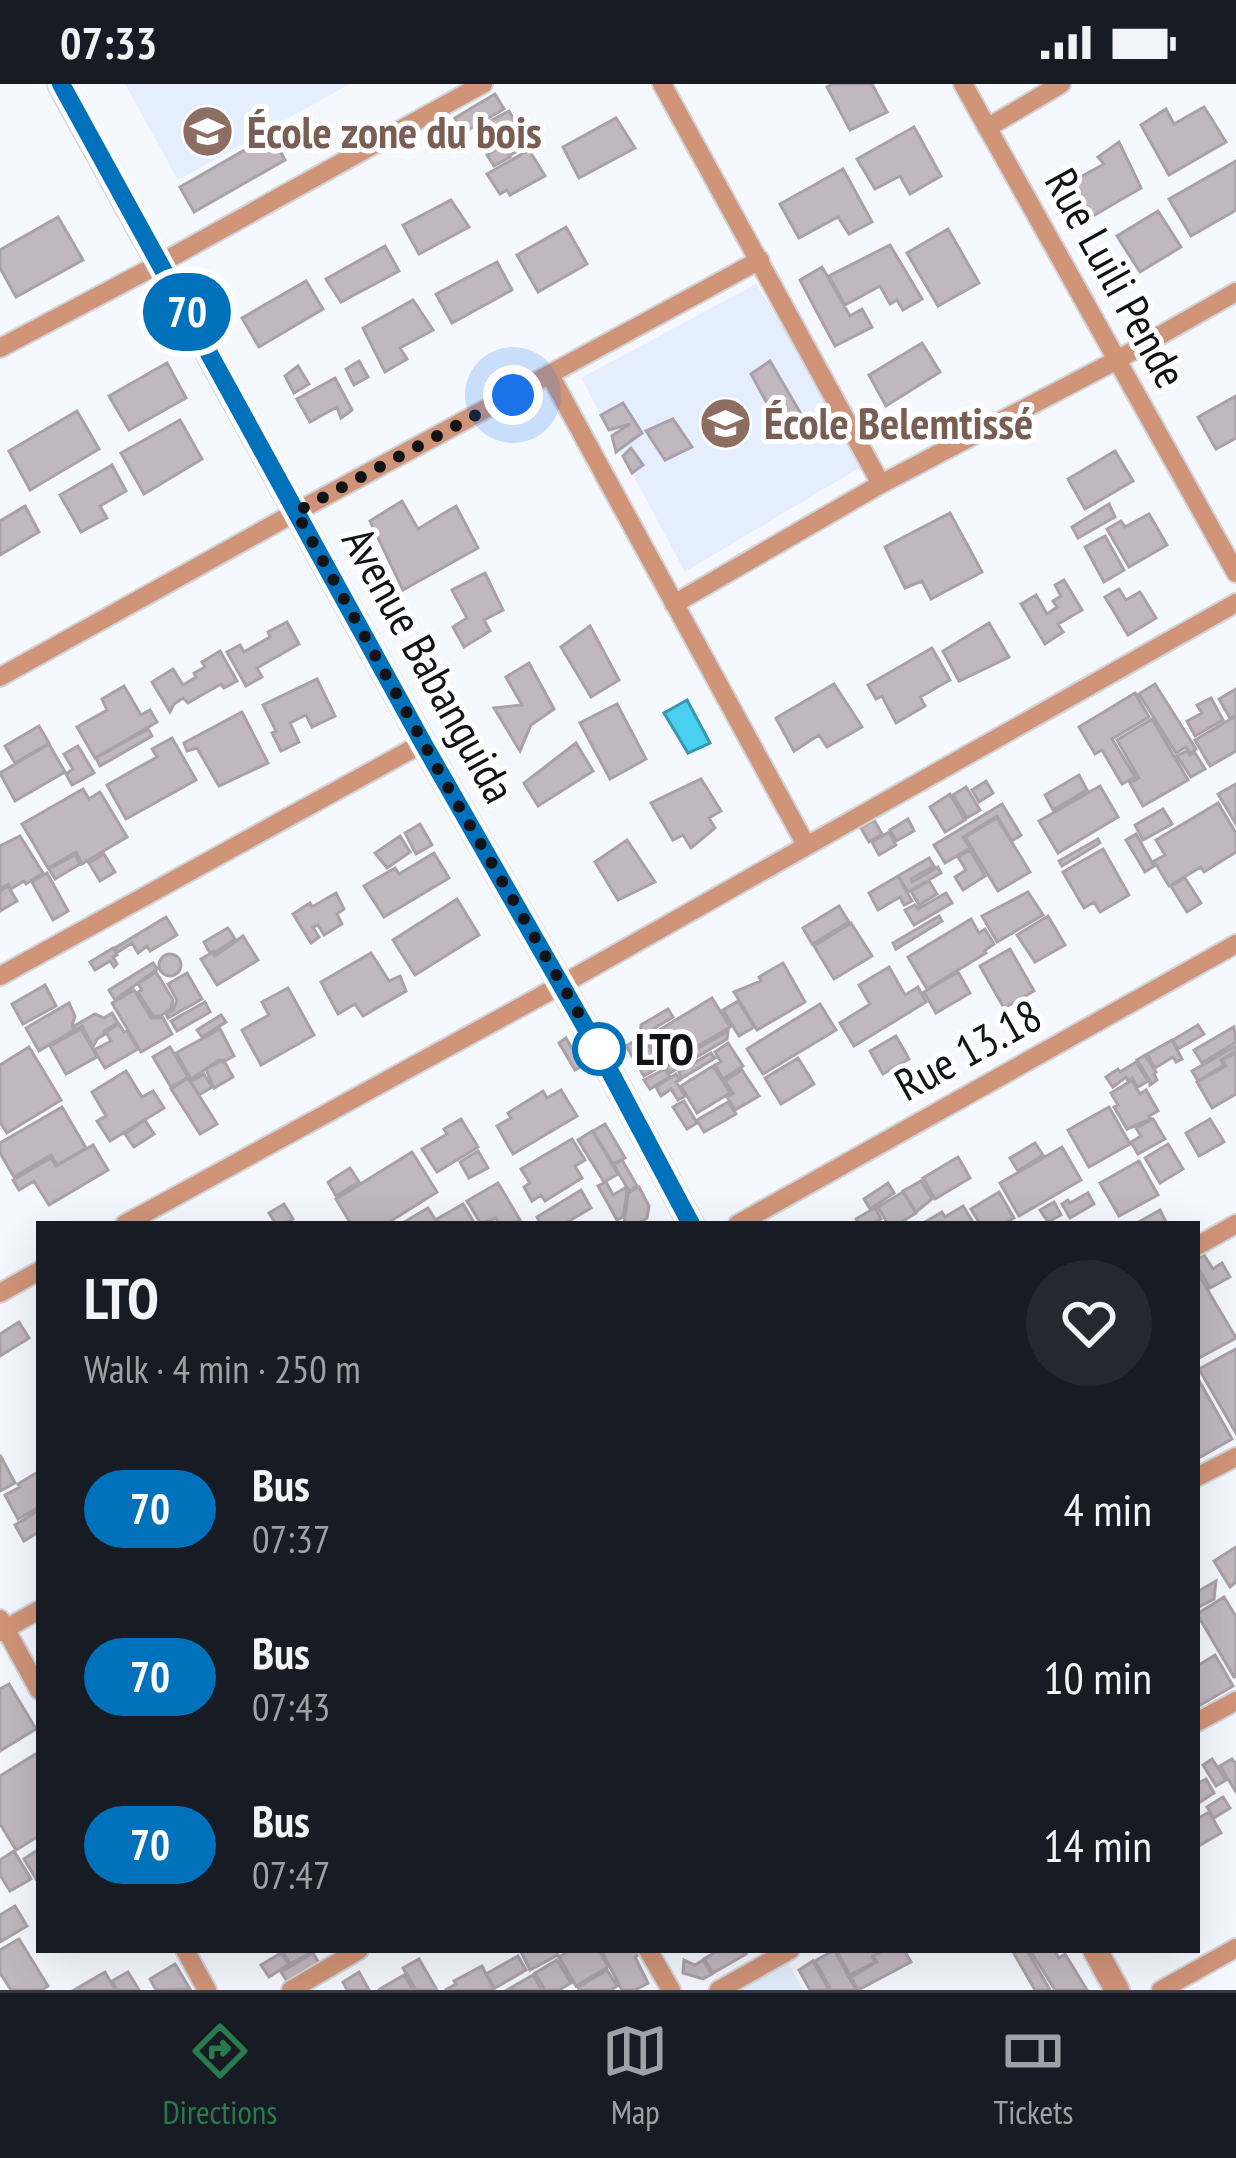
<!DOCTYPE html>
<meta charset="utf-8">
<style>
:root{--surface:#171b24;--page:#242831;--text:#f1f3f6;--muted:#9ea1a6;--line:#363941;--accent:#297b4d}
body{margin:0;font-family:"PT Sans Narrow",sans-serif;background:var(--page);color:var(--text);height:100vh;display:flex;flex-direction:column;font-size:45px;white-space:nowrap}
*{box-sizing:border-box;margin:0}
p{font-size:39px;color:var(--muted)}
.icon{flex:none;width:66px;height:66px;fill:none;stroke:currentColor;stroke-width:2;stroke-linecap:round;stroke-linejoin:round}
.map{position:relative;flex:1;overflow:hidden}
.sheet{position:absolute;left:36px;top:1137px;width:1164px;height:732px;display:flex;flex-direction:column;background:var(--surface);border-radius:0px;box-shadow:0 12px 48px #0002}
.sheet>*{flex:none}
.badge{padding:0 24px;border-radius:39px;font-size:42px;line-height:78px}
.you{position:absolute;width:60px;height:60px;margin:-30px;border:9px solid #fff;border-radius:50%;background:#1a73e8;box-shadow:0 0 0 18px #1a73e833}
.map>.badge{position:absolute;translate:-50% -50%;box-shadow:0 0 0 6px #fff}
.round{display:grid;place-items:center;flex:none;width:126px;height:126px;border-radius:63px;background:var(--page)}
.head{display:flex;align-items:center;justify-content:space-between;height:204px;padding:0 48px}
h1{font-size:57px;font-weight:700;line-height:90px}
ul{padding:0;list-style:none}
li{display:flex;align-items:center;gap:36px;height:168px;padding:0 48px}
li div{flex:1}
li b{display:block;font-size:45px}
li em{font-style:normal}
li .badge{min-width:132px;font-weight:700;text-align:center}
.status{display:flex;justify-content:space-between;align-items:center;height:84px;padding:0 60px;background:var(--surface);direction:ltr}
.status svg{height:33px;fill:currentColor}
.dock{display:flex;justify-content:space-around;align-items:center;height:168px;border-top:3px solid var(--line);background:var(--surface);font-size:33px;color:var(--muted)}
.dock a{display:grid;justify-items:center;gap:6px}
.dock .on{color:var(--accent)}
.map>svg:first-child{display:block}
.built{fill:#e4eefe}
.water{fill:#49d0f1;stroke:#3897af;stroke-width:3}
.building{fill:#c1b8bf;stroke:#aaa1a8;stroke-width:3}
.lines{fill:none;stroke-linecap:round;stroke-linejoin:round}
.minor-casing{stroke:#d1d4da;stroke-width:22}
.tertiary-casing{stroke:#d1d4da;stroke-width:28}
.minor{stroke:#d09478;stroke-width:18}
.tertiary{stroke:#d09478;stroke-width:24}
.line-casing{stroke:#fff;stroke-width:27}
.line{stroke:#0072bc;stroke-width:18}
.walk{stroke:#111316;stroke-width:12;stroke-dasharray:0 21.6}
.stop-dot{fill:#fff;stroke:#0072bc;stroke-width:6}
.labels{text-anchor:middle;stroke-width:10;stroke-linejoin:round;paint-order:stroke}
.education-label{font-size:45px;font-weight:bold;fill:#785e54;stroke:#fff;text-anchor:start}
.street-label{font-size:45px;fill:#111316;stroke:#fff}
.stop-label{font-size:45px;font-weight:bold;fill:#111316;stroke:#fff;text-anchor:start}
</style>
<div class="status"><b>07:33</b><svg viewBox="0 0 49 12"><path d="M0 12V9h3v3zM5 12V6h3v6zM10 12V3h3v9zM15 12V0h3v12zM26 1h20v11H26zM47 4h2v5h-2z"/></svg></div>
<div class="map">
<svg width="1236" height="1906" viewBox="0 0 1236 1906">
<rect width="100%" height="100%" fill="#f5f9ff"/>
<path class="built" d="M125 0H350L178 96Z
M756 200 869 378 685 488 581 294Z
M785 1874 804 1906H733Z"/>
<path class="water" d="M687 616 710 659 688 669 664 629Z"/>
<path class="building" d="M833 0H872L887 28 850 46 827 3Z
M495 10 504 25 463 49 455 34Z
M1204 23 1226 58 1169 91 1141 41 1166 25 1174 40Z
M509 27 528 61 512 70 492 36Z
M616 34 635 64 579 94 563 63Z
M914 43 941 92 910 110 900 92 875 105 857 75Z
M271 51 285 76 194 128 180 103Z
M1119 58 1141 104 1081 139 1062 103 1104 80 1098 73Z
M503 61 510 73 494 82 487 71Z
M529 66 545 92 510 111 507 106 500 110 487 90Z
M1236 77V126L1191 152 1169 115Z
M843 85 872 138 849 150 838 133 799 154 780 120Z
M451 116 469 143 419 170 403 141Z
M1158 127 1181 163 1140 188 1117 152Z
M58 133 83 176 16 213 0 184V166Z
M566 143 587 180 538 208 517 171Z
M948 145 979 199 938 222 907 169Z
M890 161 922 215 903 226 897 216 890 220 880 202 845 221 829 192Z
M385 162 399 187 341 218 326 195Z
M497 178 512 206 452 239 436 210Z
M822 183 850 232 862 225 872 243 835 262 800 196Z
M306 197 323 225 259 263 242 234Z
M413 216 433 246 400 264 407 275 385 288 363 244Z
M922 259 940 288 886 322 869 291Z
M359 277 368 293 354 301 346 285Z
M770 277 801 330 779 341 751 290Z
M167 279 186 314 129 346 109 312Z
M298 282 309 300 294 309 285 292Z
M335 294 352 326 341 334 337 323 310 338 297 315Z
M1236 312V354L1216 365 1198 333Z
M623 319 642 349 616 368 612 352 630 340 609 346 601 331Z
M77 327 99 365 30 406 9 367Z
M673 335 692 363 665 376 646 347Z
M180 336 202 375 144 410 121 369Z
M631 364 643 381 632 389 623 372Z
M1115 367 1133 397 1085 425 1068 395Z
M112 381 126 407 100 422 107 434 81 448 60 411Z
M402 417 418 445 456 422 478 464 403 506 370 437Z
M1109 420 1115 433 1078 454 1072 443Z
M25 422 39 448 0 471V437Z
M950 429 982 488 931 515 922 497 905 504 885 463Z
M1149 430 1167 461 1129 483 1107 445 1121 437 1125 443Z
M1105 452 1124 486 1104 498 1085 463Z
M485 489 503 526 484 536 490 547 464 563 453 543 467 534 452 506Z
M1064 496 1082 526 1058 540 1063 548 1045 560 1021 520 1036 511 1047 530 1057 523 1053 517 1061 512 1055 501Z
M1119 505 1126 516 1140 508 1156 534 1128 551 1105 513Z
M287 538 299 560 257 584 262 593 246 602 227 568 240 561 244 568 270 553 268 548Z
M989 539 1009 573 959 597 943 567Z
M590 542 619 596 591 613 561 563Z
M932 564 950 596 920 613 925 622 896 639 882 612 876 615 868 601Z
M220 567 237 597 224 604 221 600 188 619 183 614 174 620 170 628 152 598 173 585 183 601 196 593 194 589 205 583 202 578Z
M529 579 554 625 531 641 520 667 494 624 522 621 506 593Z
M317 595 335 632 312 643 306 631 290 639 299 658 281 667 272 649 276 647 263 621Z
M834 600 862 643 827 663 819 651 794 667 776 634Z
M1155 600 1196 665 1190 670 1186 663 1176 669 1139 610Z
M124 602 141 631 150 626 157 638 95 674 77 643 107 626 102 615Z
M1236 605V631L1230 634 1219 615Z
M1135 609 1149 633 1112 655 1135 693 1122 700 1102 666 1095 670 1079 643Z
M1211 614 1223 636 1195 652 1187 637 1202 629 1197 621Z
M617 620 646 675 610 695 580 639Z
M242 628 268 679 219 702 197 664 187 667 184 659Z
M1236 632V667L1210 682 1195 656Z
M1152 635 1188 696 1143 722 1130 699 1139 694 1117 656Z
M39 642 49 659 15 679 5 662Z
M148 645 152 652 100 682 96 674Z
M172 654 196 696 126 735 107 701 157 673 152 665Z
M576 659 593 687 538 722 524 699Z
M49 660 65 688 15 717 0 689Z
M78 662 94 689 72 701 66 690 73 685 64 670Z
M1187 667 1190 671 1195 669 1205 685 1191 693 1177 672Z
M1079 691 1087 706 1053 726 1045 711Z
M701 695 721 727 709 734 715 744 691 764 683 751 673 756 651 719Z
M986 697 993 709 979 718 972 706Z
M1236 700V740L1218 710Z
M1100 702 1118 733 1058 769 1039 737Z
M966 703 980 726 967 734 953 711Z
M83 705 89 715 100 708 127 753 82 780 76 768 48 784 22 740Z
M950 710 965 736 945 748 930 723Z
M1218 719 1236 749V768L1204 788 1201 783 1169 802 1154 777 1165 771 1156 756Z
M1002 720 1021 751 1012 757 997 732 963 753 970 764 945 779 934 761Z
M1163 725 1172 740 1143 756 1135 741Z
M997 734 1030 788 998 807 965 753Z
M908 735 914 747 896 757 890 746Z
M874 736 882 750 869 758 861 744Z
M420 740 432 761 416 770 405 749Z
M889 748 896 761 879 771 872 758Z
M1136 750 1154 782 1145 788 1126 756Z
M20 752 43 789 26 800 24 797 11 805 8 800 0 805V762Z
M400 752 410 768 387 784 375 769Z
M1098 755 1100 759 1062 782 1059 777Z
M627 756 655 798 618 816 595 778Z
M1103 765 1129 811 1100 828 1094 818 1084 824 1063 788Z
M970 766 985 792 963 806 955 793 966 786 958 773Z
M434 769 449 794 384 833 364 802 395 784 399 790Z
M104 770 115 788 100 797 89 779Z
M75 771 80 780 55 795 49 785Z
M929 774 934 782 911 795 912 798 938 783 941 789 908 808 898 792Z
M47 789 68 827 53 836 32 798Z
M898 792 912 817 904 821 900 813 878 826 869 809Z
M1185 794 1201 819 1187 828 1171 802Z
M929 797 937 810 919 821 911 807Z
M8 802 17 817 0 827V807Z
M1028 808 1043 831 997 858 982 832Z
M336 809 344 825 337 830 342 840 324 851 318 841 313 843 319 853 311 859 293 830 310 819 312 823Z
M946 809 952 819 914 841 905 826 915 821 918 825Z
M457 815 479 851 415 891 393 856Z
M839 822 849 838 812 860 803 844Z
M939 832 942 837 896 865 893 859Z
M1048 832 1065 861 1035 878 1017 851Z
M166 833 177 851 150 867 147 862 138 869 132 859 118 868 115 864Z
M971 835 979 849 985 845 994 860 984 867 986 869 927 905 908 873Z
M851 839 872 872 834 895 814 862Z
M228 844 235 855 215 869 214 867 210 869 204 858Z
M243 852 258 876 217 901 201 875 213 868 215 872Z
M113 864 117 871 113 873 117 880 114 883 110 877 95 886 90 878Z
M1010 865 1034 907 1004 924 980 882Z
M371 869 389 897 400 892 406 907 363 932 355 920 338 930 321 898Z
M159 881a11 11 0 1 1 22 0a11 11 0 1 1-22 0Z
M153 879 157 885 115 916 109 906Z
M783 879 805 918 757 946 734 908 761 897 759 893Z
M889 883 905 911 918 903 926 918 854 962 840 939 870 920 859 901Z
M156 888 173 916 171 925 160 932H153L138 908 142 906 138 900Z
M958 888 970 909 936 929 924 908Z
M187 889 202 915 168 934 166 930 173 926 177 916 168 900Z
M45 901 56 922 23 940 12 920Z
M288 904 314 951 261 981 242 946 269 931 262 918Z
M134 906 151 934H163L172 950 141 968 112 919Z
M712 914 730 943 663 983 646 954Z
M738 917 754 943 739 952 723 926Z
M205 918 210 928 177 947 171 937Z
M69 919 75 932 72 942 74 946 39 967 26 944Z
M820 920 836 946 763 990 747 965Z
M668 925 673 933 640 953 641 941Z
M112 929 118 939 104 947 105 950 97 955 93 963 82 942 76 946 74 942 95 930 104 934Z
M221 931 226 938 202 953 197 946Z
M119 940 124 948 127 947 138 965 105 984 94 966 111 957 106 948Z
M1198 941 1204 950 1178 965 1173 956Z
M1234 943 1236 958 1202 979 1194 966Z
M81 945 97 973 66 990 50 962Z
M220 945 234 972 225 977 219 976 191 995 176 969Z
M728 947 727 955 670 989 666 983Z
M643 952 661 982 644 992 626 962Z
M896 952 909 975 883 990 870 967Z
M566 954 582 982 575 986 559 959Z
M1172 956 1182 975 1176 978 1173 973 1155 984 1147 970Z
M728 959 743 982 723 995 715 981 721 978 715 968Z
M1236 962V967L1221 976 1224 981 1198 997 1192 987Z
M29 963 61 1016 7 1049 0 1038V981Z
M170 963 188 993 171 1003 153 973Z
M711 969 715 974 682 994 679 988Z
M1236 969V1010L1212 1024 1197 998 1226 982 1222 976Z
M1145 971 1156 988 1154 990 1157 996 1150 1001V997L1137 976Z
M798 974 814 1000 781 1020 765 994Z
M220 977 225 979 233 993 214 1004 206 985Z
M1136 978 1148 997 1138 1003 1132 994 1128 997 1126 993 1113 1003 1106 993 1118 985 1120 988Z
M713 982 730 1009 697 1029 681 1002Z
M665 985 670 993 650 1005 644 996Z
M742 986 759 1012 735 1026 727 1013 733 1009 725 997Z
M126 987 142 1013 153 1007 164 1024 110 1057 97 1037 106 1032 92 1008Z
M204 990 212 1003 199 1011 191 998Z
M676 990 680 996 676 998 685 1012 678 1016 671 1005 661 1012 656 1003Z
M188 994 217 1040 200 1050 171 1005Z
M1132 996 1140 1010 1146 1006 1158 1027 1149 1032 1151 1035 1127 1045 1114 1023 1118 1021 1111 1009Z
M561 1006 577 1032 513 1070 497 1042 511 1034 508 1029 543 1007 547 1014Z
M684 1017 697 1039 687 1045 673 1023Z
M728 1018 736 1030 704 1048 697 1036Z
M62 1023 86 1064 57 1081 51 1071 14 1093 0 1069V1059Z
M1109 1023 1130 1060 1089 1083 1068 1046Z
M461 1035 478 1063 437 1088 422 1065 447 1050 444 1045Z
M1153 1035 1165 1055 1138 1070 1131 1058 1141 1052 1136 1044Z
M1210 1035 1224 1058 1199 1072 1186 1049Z
M145 1036 154 1050 134 1063 125 1050Z
M605 1040 625 1074 613 1080 593 1047Z
M592 1047 618 1090 604 1098 578 1056Z
M572 1055 585 1076 575 1082 582 1094 545 1117 541 1111 532 1117 524 1103 530 1099 521 1085Z
M1035 1059 1043 1071 1018 1087 1010 1074Z
M1168 1060 1183 1085 1160 1099 1145 1074Z
M93 1061 108 1086 49 1121 34 1097 19 1106 13 1096 51 1074 56 1082Z
M1062 1063 1081 1096 1019 1132 1000 1099Z
M478 1067 488 1084 469 1094 460 1078Z
M412 1068 437 1108 386 1140H351L336 1115Z
M958 1073 970 1094 935 1115 923 1094Z
M622 1076 637 1102 629 1107 614 1081Z
M1139 1077 1158 1111 1119 1132 1100 1099Z
M350 1084 359 1098 336 1112 328 1098Z
M921 1097 932 1115 916 1128 903 1107Z
M606 1098 613 1111 625 1104 627 1109 623 1133 617 1136 598 1102Z
M498 1099 520 1136 513 1140H499L496 1134 481 1140 467 1117Z
M888 1099 894 1109 870 1125 864 1115Z
M639 1103 649 1122 647 1134 637 1140H624L628 1109Z
M581 1106 591 1124 564 1140H541L537 1133Z
M903 1108 916 1129 898 1140H888L878 1123Z
M999 1108 1014 1134 1004 1140H980L971 1125Z
M1088 1109 1094 1120 1070 1134 1062 1120 1068 1116 1070 1119Z
M1054 1118 1061 1131 1048 1138 1040 1126Z
M284 1120 293 1135 284 1140H276L269 1129Z
M463 1120 475 1140H440L437 1135Z
M963 1122 974 1140 925 1138 942 1128 945 1133Z
M428 1124 438 1140H401Z
M875 1124 881 1135 872 1140H858L856 1135Z
M1160 1126 1167 1140H1135Z
M1204 1171 1213 1185 1222 1179 1230 1193 1210 1204 1197 1182V1175Z
M1197 1188 1236 1254 1197 1275Z
M19 1238 29 1254 0 1272V1250Z
M1236 1265V1349L1199 1285Z
M1197 1293 1232 1355 1197 1375Z
M0 1371 15 1399 0 1407Z
M38 1388 39 1423 18 1435 5 1411 20 1403 18 1400Z
M39 1426V1448L24 1457 15 1441Z
M1236 1463V1498L1230 1503 1214 1477Z
M1216 1497 1214 1515 1197 1524V1508Z
M1224 1513 1236 1533V1592L1234 1593 1197 1530Z
M1215 1571 1233 1602 1197 1623V1582Z
M9 1600 36 1645 0 1667V1605Z
M39 1668V1752L16 1766 0 1740V1692Z
M1212 1675 1226 1696 1216 1702 1203 1681Z
M1232 1675 1236 1680V1708L1220 1682Z
M1206 1695 1214 1709 1197 1720V1700Z
M1223 1713 1230 1724 1214 1734 1207 1723Z
M1209 1728 1221 1749 1197 1763V1735Z
M39 1765V1793L36 1795 24 1775Z
M14 1767 31 1795 10 1807 0 1791V1776Z
M15 1822 27 1842 0 1858V1831Z
M19 1855 48 1902 42 1906H11L0 1889V1866Z
M287 1866H316L290 1880 283 1868Z
M520 1866H555L558 1871 530 1886Z
M571 1866H599L608 1883 576 1902 559 1873Z
M601 1866H640L641 1869 635 1873 648 1899 635 1906H622Z
M719 1866H743L746 1870 713 1889 704 1875Z
M834 1866 856 1906H831L815 1877Z
M839 1866H883L872 1872 875 1878 850 1891 837 1868Z
M885 1866H904L911 1878 858 1906 851 1893 877 1878 873 1872Z
M1012 1866H1027L1050 1906H1035Z
M1030 1866H1054L1059 1874 1065 1870 1087 1906H1055Z
M281 1869 289 1880 269 1893 261 1881Z
M313 1869 319 1879 287 1897 281 1888Z
M518 1872 526 1886 495 1904 486 1890Z
M419 1875 437 1906H416L403 1884Z
M557 1876 571 1899 559 1906H545L535 1889Z
M684 1876 695 1881 703 1876 712 1890 703 1895 683 1889Z
M813 1877 829 1906H810L799 1886Z
M175 1880 190 1905 156 1906 150 1895Z
M482 1882 494 1906H445L456 1900 454 1897Z
M607 1886 617 1902 611 1906H579L578 1903Z
M105 1888 115 1906H74Z
M128 1888 139 1906H117L112 1897Z
M359 1888 369 1906H347L343 1898Z
M404 1891 413 1906H379L380 1905Z
M533 1891 542 1906H507Z"/>
<g class="lines">
<defs>
<path id="minor" d="M662 0 881 400
M963 0 1236 489
M987 44 1061 0
M0 264 161 179 483 0
M550 291 806 761
M674 520 881 400 1117 276 1236 208
M0 593 296 428 760 176
M0 892 423 659
M125 1140 561 901 1236 519
M738 1140 1236 860
M1197 1162 1236 1140
M0 1209 39 1187
M1197 1393 1236 1373
M0 1535 39 1606
M0 1548 39 1526
M1197 1638 1236 1617
M185 1866 207 1906
M648 1866 671 1906
M291 1906 359 1866
M719 1906 790 1866
M1161 1906 1236 1864"/>
<path id="tertiary" d="M60 0 423 659 599 967 691 1140
M1095 1866 1117 1906"/>
</defs>
<use href="#minor" class="minor-casing"/>
<use href="#tertiary" class="tertiary-casing"/>
<use href="#minor" class="minor"/>
<use href="#tertiary" class="tertiary"/>
</g>
<g class="lines">
<defs>
<path id="line" d="M61 0 423 659 599 967 691 1140"/>
</defs>
<use href="#line" class="line-casing"/>
<use href="#line" class="line"/>
<path class="walk" d="M513 311 296 428 446 700 599 965"/>
</g>
<defs>
<symbol id="school-disc" viewBox="-11 -11 22 22"><circle r="9.5" fill="#8d6e63" stroke="#fff"/><path d="M0-5L7-2L0 1L-7-2ZM-4 1L0 2.5L4 1V4Q0 6-4 4Z" fill="#fff"/></symbol>
</defs>
<g fill-rule="evenodd">
<use href="#school-disc" x="178" y="18" width="59" height="59"/>
<use href="#school-disc" x="696" y="310" width="59" height="59"/>
</g>
<circle class="stop-dot" cx="599" cy="965" r="24"/>
<g class="labels">
<g class="education-label">
<text x="247" y="64">École zone du bois</text>
<text x="764" y="355">École Belemtissé</text>
</g>
<g class="street-label">
<text transform="translate(1116 194) rotate(61)" y="16">Rue Luili Pende</text>
<text transform="translate(429 581) rotate(61)" y="16">Avenue Babanguida</text>
<text transform="translate(968 966) rotate(-29)" y="16">Rue 13.18</text>
</g>
<g class="stop-label">
<text x="635" y="981">LTO</text>
</g>
</g>
</svg>
<div class="you" style="left:513px;top:311px"></div>
<b class="badge" style="left:187px;top:228px;background:#0072bc;color:#fff">70</b>
<section class="sheet">
<div class="head"><div><h1>LTO</h1><p>Walk · 4 min · 250 m</p></div><a class="round"><svg class="icon" aria-label="heart" viewBox="0 0 24 24"><path d="M12 20l-8-8c-3-5 5-10 8-4 3-6 11-1 8 4z"/></svg></a></div>
<ul>
<li><span class="badge" style="background:#0072bc;color:#fff">70</span><div><b>Bus</b><p>07:37</p></div><em>4 min</em></li>
<li><span class="badge" style="background:#0072bc;color:#fff">70</span><div><b>Bus</b><p>07:43</p></div><em>10 min</em></li>
<li><span class="badge" style="background:#0072bc;color:#fff">70</span><div><b>Bus</b><p>07:47</p></div><em>14 min</em></li>
</ul>
</section>
</div>
<nav class="dock">
<a class="on"><svg class="icon" aria-label="directions" viewBox="0 0 24 24"><path d="M12 3l9 9-9 9-9-9zM9 14v-3h6M13 9l2 2-2 2"/></svg>Directions</a>
<a><svg class="icon" aria-label="map" viewBox="0 0 24 24"><path d="M3 6l6-2 6 2 6-2v14l-6 2-6-2-6 2zM9 4v14M15 6v14"/></svg>Map</a>
<a><svg class="icon" aria-label="tickets" viewBox="0 0 24 24"><path d="M3 7h18v10H3zM15 7v10"/></svg>Tickets</a>
</nav>
